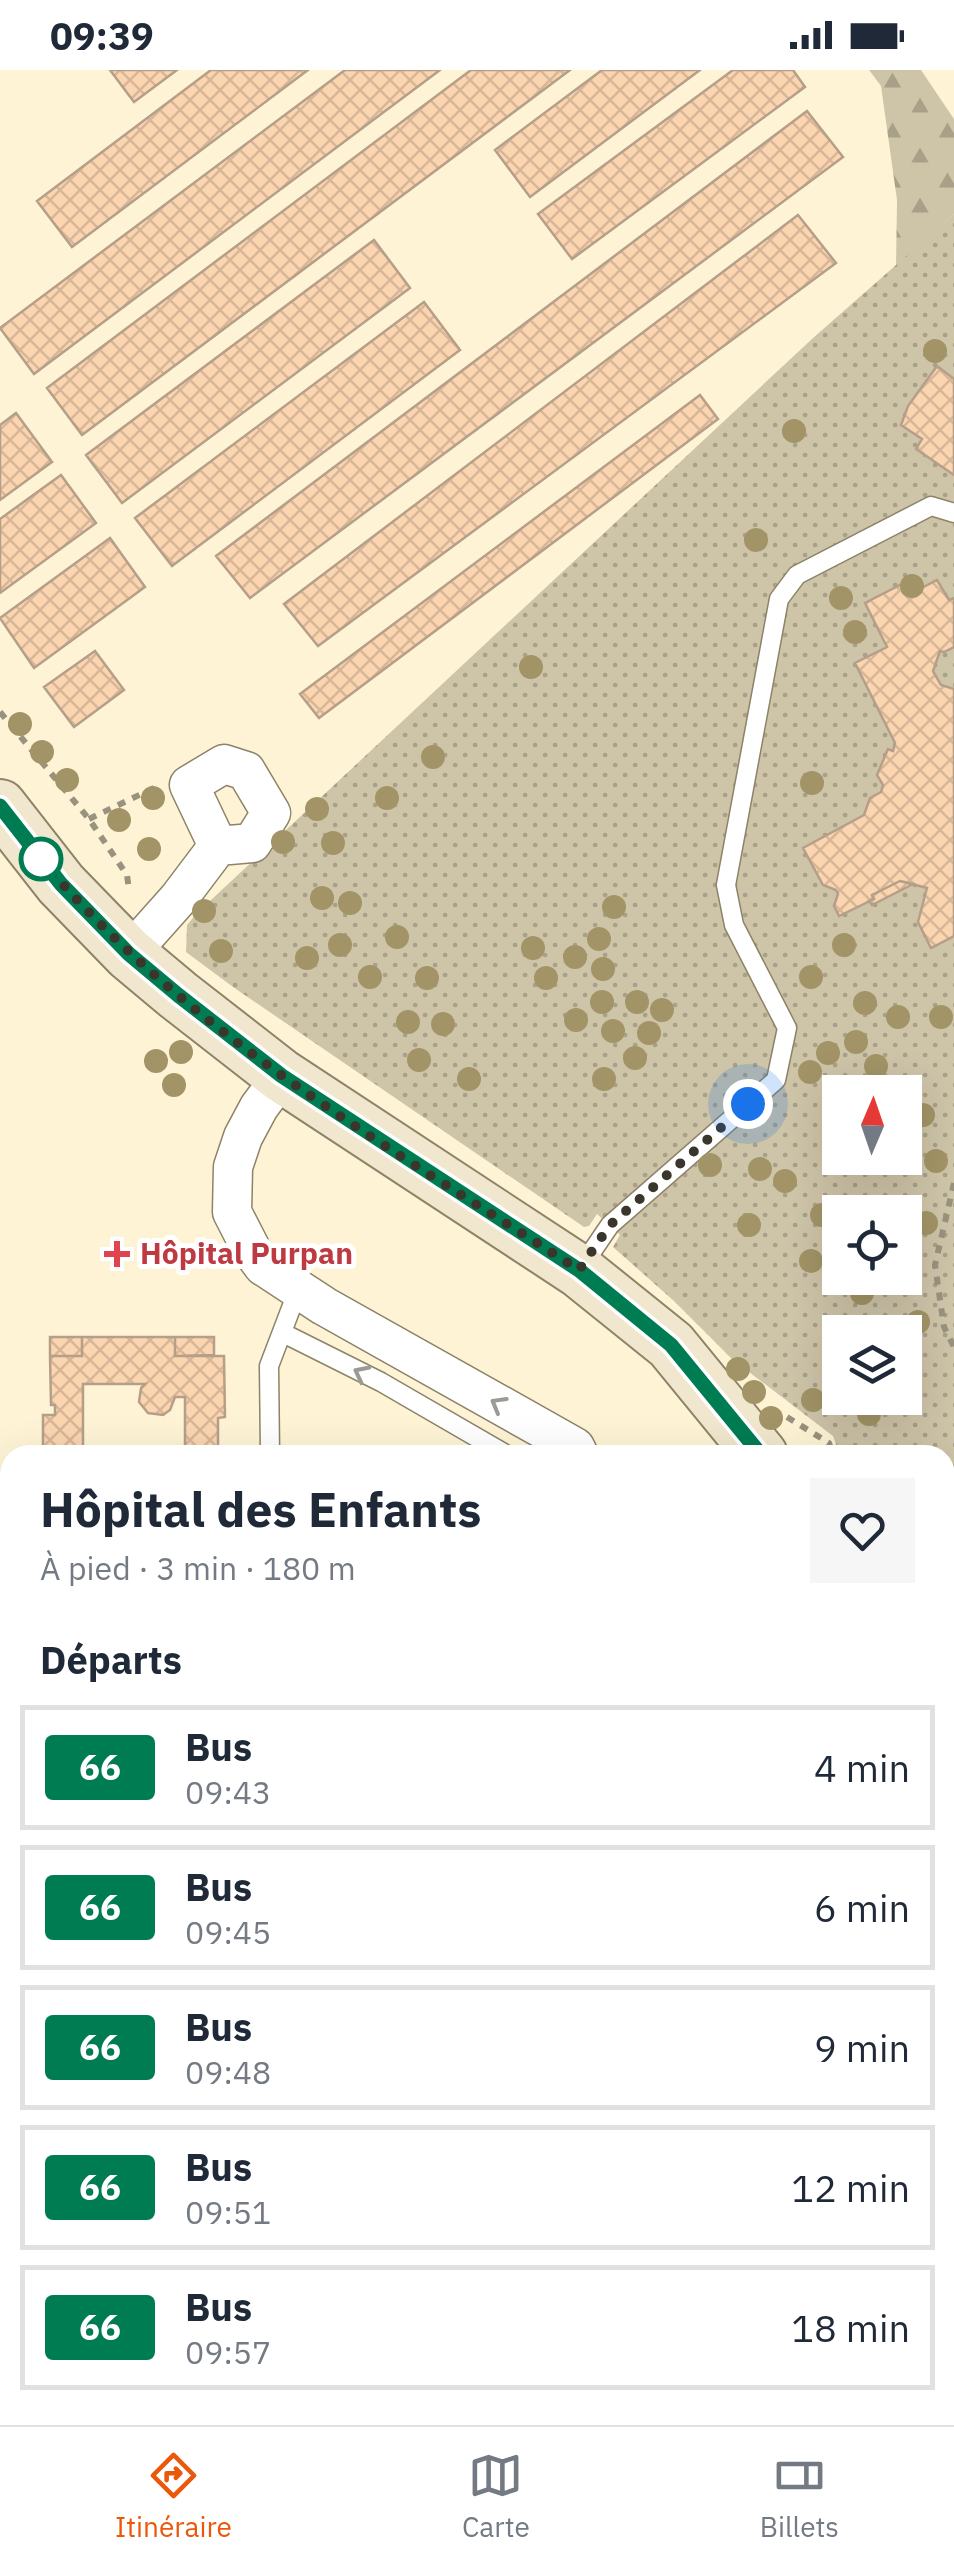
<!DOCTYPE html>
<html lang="fr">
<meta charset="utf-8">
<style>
:root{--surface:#fff;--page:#f6f6f7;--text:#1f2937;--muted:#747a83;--line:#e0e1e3;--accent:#ea580c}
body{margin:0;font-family:"IBM Plex Sans",sans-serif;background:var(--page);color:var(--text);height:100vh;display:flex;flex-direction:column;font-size:38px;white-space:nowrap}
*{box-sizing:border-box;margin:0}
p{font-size:32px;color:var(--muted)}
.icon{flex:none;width:55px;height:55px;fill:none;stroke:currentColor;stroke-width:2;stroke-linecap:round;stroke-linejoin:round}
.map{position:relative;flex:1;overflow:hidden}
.side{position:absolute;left:0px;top:1375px;width:955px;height:980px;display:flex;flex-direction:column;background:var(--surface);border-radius:30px 30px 0 0;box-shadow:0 10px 40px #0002}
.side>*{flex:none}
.badge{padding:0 20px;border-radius:8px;font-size:35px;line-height:65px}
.needle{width:65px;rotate:2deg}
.tools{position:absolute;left:822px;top:1005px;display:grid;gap:20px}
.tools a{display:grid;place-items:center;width:100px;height:100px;border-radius:0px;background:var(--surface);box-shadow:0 10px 40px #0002;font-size:50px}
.you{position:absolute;width:50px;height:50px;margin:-25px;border:8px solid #fff;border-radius:50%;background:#1a73e8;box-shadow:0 0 0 15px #1a73e833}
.map>.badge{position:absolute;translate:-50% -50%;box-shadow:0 0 0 5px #fff}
h2{padding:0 40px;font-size:38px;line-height:90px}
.round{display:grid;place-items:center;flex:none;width:105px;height:105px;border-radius:0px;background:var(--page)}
.overview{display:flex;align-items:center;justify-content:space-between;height:170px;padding:0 40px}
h1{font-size:48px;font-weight:700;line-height:75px}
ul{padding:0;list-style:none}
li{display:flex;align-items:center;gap:30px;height:125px;margin:0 20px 15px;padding:0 20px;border:5px solid var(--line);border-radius:0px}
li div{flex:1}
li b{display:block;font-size:38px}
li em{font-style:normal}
li .badge{min-width:110px;font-weight:700;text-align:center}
.status{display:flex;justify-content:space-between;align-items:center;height:70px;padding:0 50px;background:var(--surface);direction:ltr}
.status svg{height:28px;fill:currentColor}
.menu{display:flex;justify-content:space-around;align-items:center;height:140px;border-top:2px solid var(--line);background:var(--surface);font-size:28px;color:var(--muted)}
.menu a{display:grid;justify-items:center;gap:5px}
.menu .on{color:var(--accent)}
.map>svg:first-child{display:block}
.forest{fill:url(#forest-firs)}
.park{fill:url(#park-dots);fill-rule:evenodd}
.building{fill:url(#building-cross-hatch);stroke:#b69f89;stroke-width:2.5}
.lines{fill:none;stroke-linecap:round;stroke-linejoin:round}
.lane-casing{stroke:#8c8368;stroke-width:21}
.street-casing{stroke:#8c8368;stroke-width:41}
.secondary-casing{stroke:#8c8368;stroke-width:56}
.path{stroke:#99927e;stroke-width:6;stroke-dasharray:8 8;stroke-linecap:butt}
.lane{stroke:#fff;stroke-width:18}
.street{stroke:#fff;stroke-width:38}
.secondary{stroke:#f1e7ce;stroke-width:52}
.tree{fill:#a29466}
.oneway{stroke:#9c9a95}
.line-casing{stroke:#fff;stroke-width:22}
.line{stroke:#007c52;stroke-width:15}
.walk{stroke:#3a362b;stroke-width:10;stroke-dasharray:0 18}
.stop-dot{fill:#fff;stroke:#007c52;stroke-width:5}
.health-dot{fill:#e0444e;stroke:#fff;stroke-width:4}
.labels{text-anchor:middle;stroke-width:10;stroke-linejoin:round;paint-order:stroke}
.health-label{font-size:30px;font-weight:bold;fill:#be3a42;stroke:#fff;text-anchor:start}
</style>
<div class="status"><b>09:39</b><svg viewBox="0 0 49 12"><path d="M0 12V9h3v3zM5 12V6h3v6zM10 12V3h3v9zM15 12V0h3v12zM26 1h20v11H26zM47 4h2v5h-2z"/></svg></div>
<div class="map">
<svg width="954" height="2355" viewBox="0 0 954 2355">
<defs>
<pattern id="forest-firs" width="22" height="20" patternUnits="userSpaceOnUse" patternTransform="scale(2.5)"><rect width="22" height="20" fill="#cec4a8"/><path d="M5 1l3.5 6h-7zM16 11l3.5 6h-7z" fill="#a8a089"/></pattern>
<pattern id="park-dots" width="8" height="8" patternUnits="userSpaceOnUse" patternTransform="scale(2.5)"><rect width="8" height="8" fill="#cec4a8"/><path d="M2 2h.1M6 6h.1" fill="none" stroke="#a8a089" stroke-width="1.8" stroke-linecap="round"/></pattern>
<pattern id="building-cross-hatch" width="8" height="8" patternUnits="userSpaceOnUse" patternTransform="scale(2.5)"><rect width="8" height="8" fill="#fad5b0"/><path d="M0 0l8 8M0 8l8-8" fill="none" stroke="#d7b798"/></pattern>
</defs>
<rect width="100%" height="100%" fill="#fef4d5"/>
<path class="forest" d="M869 0H921L954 49V144L896 197 897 130 881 16Z"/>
<path class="park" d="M954 144V1603L945 1604V1385H840L833 1366 732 1289 674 1231 613 1177 620 1165 597 1144 589 1156 584 1157 233 917 186 882 187 855 197 843 813 268ZM840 1022H905V1088H840ZM840 1142H905V1208H840ZM840 1262H905V1328H840Z"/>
<path class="building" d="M110 0H177L134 32Z
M211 0H308L72 177 37 131Z
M345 0H440L34 304 0 258Z
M471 0H570L82 365 47 318Z
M602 0H700L530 127 495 80Z
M733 0H793L805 17 572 189 538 144Z
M807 41 843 87 250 528 216 486Z
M798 145 836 193 318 576 284 534Z
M374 170 410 218 122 433 86 385Z
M424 232 460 280 172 496 135 448Z
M937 296 954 309V405L916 379 922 369 901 355 908 336Z
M700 325 718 349 319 648 300 624Z
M16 343 52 392 0 430V355Z
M61 405 96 453 0 523V449Z
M110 468 145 517 34 598 0 548Z
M937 510 949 530 954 528V577L944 582 940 581 933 601 941 615 954 619V866L931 878 918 852 927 818 900 811 872 825 874 829 839 846 834 836 838 824 836 820 823 815 803 778 864 745 870 728 881 722 883 715 877 705 888 679 893 681 895 673 855 593 887 577 865 533 904 513 910 524Z
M95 581 124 620 74 657 44 617Z
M900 811 913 814 872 835 869 831 874 829 872 825Z
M50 1267H82V1286H50Z
M82 1267H175V1286H224L225 1347 218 1348V1385H185V1327H175L170 1340 163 1345 148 1343 139 1332 141 1318 145 1314H83V1385H43V1345H55V1335H51L50 1286H82Z
M175 1267H214V1285L175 1286Z
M0 1730H10V1855H0Z
M950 1767 954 1772V1836L945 1826V1771Z
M948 1884 954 1891V1913L945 1927V1887Z
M0 1921H10V1986H0Z
M945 2049 954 2054V2078L945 2101Z
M0 2155H10V2310H0Z
M945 2336 954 2340V2355H924L928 2345H945Z
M728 2345H796L811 2351 810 2355H724Z"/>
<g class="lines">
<defs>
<path id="lane" d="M582 1196 610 1155 776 1010 787 958 734 855 726 815 779 529 797 505 931 436 954 443
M283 1263 381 1312 507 1385
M270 1385 269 1296 298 1220
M0 1507H10
M0 2080H10"/>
<path id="street" d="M129 884 178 829 218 776 189 715 224 694 246 701 271 743 252 773 218 776
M282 1006 259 1037 243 1067 233 1097 232 1142 252 1181 263 1196 324 1236 575 1377 579 1385
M405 2355 407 2345
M696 2355 698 2345"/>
<path id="secondary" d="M0 736 61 814 129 884 178 925 282 1006 579 1201 671 1275 761 1385
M945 1688 954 1701"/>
</defs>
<use href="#lane" class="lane-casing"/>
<use href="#street" class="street-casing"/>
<use href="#secondary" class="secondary-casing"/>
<path class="path" d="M0 642 89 749 127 805 129 820
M89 749 156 717
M954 1113 935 1195 944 1257 954 1277
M787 1347 829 1373 833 1385
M945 1635 953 1647"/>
<use href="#lane" class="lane"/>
<use href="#street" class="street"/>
<use href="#secondary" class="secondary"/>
</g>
<g class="tree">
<circle cx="935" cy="281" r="12"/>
<circle cx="794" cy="361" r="12"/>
<circle cx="756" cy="470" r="12"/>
<circle cx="912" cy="516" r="12"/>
<circle cx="841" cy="528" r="12"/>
<circle cx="855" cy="562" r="12"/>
<circle cx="531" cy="597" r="12"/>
<circle cx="20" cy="654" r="12"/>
<circle cx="42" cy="682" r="12"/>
<circle cx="433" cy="687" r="12"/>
<circle cx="67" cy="710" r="12"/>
<circle cx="812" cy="713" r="12"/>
<circle cx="153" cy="728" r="12"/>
<circle cx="387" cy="728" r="12"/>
<circle cx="317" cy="739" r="12"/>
<circle cx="119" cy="750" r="12"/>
<circle cx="283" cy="772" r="12"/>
<circle cx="333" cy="773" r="12"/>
<circle cx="149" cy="779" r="12"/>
<circle cx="322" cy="828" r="12"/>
<circle cx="350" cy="833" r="12"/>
<circle cx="614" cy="837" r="12"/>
<circle cx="204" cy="841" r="12"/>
<circle cx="397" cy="867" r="12"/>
<circle cx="599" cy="869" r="12"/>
<circle cx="340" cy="875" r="12"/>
<circle cx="844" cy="875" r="12"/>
<circle cx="533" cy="878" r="12"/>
<circle cx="221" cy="881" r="12"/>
<circle cx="575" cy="887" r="12"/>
<circle cx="307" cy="888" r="12"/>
<circle cx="603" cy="899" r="12"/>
<circle cx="370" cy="907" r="12"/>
<circle cx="811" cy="907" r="12"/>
<circle cx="427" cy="908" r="12"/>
<circle cx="546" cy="908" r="12"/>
<circle cx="602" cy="932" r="12"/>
<circle cx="637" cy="932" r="12"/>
<circle cx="865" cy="933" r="12"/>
<circle cx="662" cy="940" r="12"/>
<circle cx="898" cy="947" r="12"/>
<circle cx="941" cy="947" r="12"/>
<circle cx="576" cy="950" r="12"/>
<circle cx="408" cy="952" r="12"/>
<circle cx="443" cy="954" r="12"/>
<circle cx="613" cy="961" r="12"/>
<circle cx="649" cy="963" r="12"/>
<circle cx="856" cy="972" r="12"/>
<circle cx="181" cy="982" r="12"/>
<circle cx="828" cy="983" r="12"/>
<circle cx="635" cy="988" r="12"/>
<circle cx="419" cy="990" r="12"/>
<circle cx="156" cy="991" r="12"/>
<circle cx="876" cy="996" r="12"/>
<circle cx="810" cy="1002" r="12"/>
<circle cx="469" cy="1009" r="12"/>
<circle cx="604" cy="1009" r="12"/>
<circle cx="174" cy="1015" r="12"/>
<circle cx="923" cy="1045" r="12"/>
<circle cx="936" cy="1091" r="12"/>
<circle cx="710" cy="1095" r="12"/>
<circle cx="760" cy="1099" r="12"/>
<circle cx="785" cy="1111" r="12"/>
<circle cx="822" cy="1145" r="12"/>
<circle cx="926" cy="1153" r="12"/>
<circle cx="749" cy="1155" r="12"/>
<circle cx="811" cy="1191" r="12"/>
<circle cx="862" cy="1223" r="12"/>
<circle cx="918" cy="1252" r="12"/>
<circle cx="738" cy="1299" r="12"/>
<circle cx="754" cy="1322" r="12"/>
<circle cx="813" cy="1330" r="12"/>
<circle cx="869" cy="1344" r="12"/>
<circle cx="771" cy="1348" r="12"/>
</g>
<defs><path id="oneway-chevron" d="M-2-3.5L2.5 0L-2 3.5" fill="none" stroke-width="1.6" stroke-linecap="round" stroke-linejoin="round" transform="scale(2.5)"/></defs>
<g class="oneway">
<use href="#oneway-chevron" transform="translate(361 1303) rotate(-153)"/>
<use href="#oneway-chevron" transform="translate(498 1334) rotate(-150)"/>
</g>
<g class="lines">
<defs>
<path id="line" d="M0 736 61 814 129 884 178 925 282 1006 579 1200 671 1275 761 1385"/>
</defs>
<use href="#line" class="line-casing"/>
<use href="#line" class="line"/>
<path class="walk" d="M41 789C187 964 391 1078 579 1200L610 1155 748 1034"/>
</g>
<circle class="stop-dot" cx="41" cy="789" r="20"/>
<path class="health-dot" d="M112 1169h10v10h10v10h-10v10h-10v-10h-10v-10h10z"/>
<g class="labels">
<g class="health-label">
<text x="140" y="1194">Hôpital Purpan</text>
</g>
</g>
</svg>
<div class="tools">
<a><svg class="needle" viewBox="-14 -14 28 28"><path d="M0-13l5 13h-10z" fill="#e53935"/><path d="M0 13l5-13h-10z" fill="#747a83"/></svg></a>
<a><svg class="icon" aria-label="locate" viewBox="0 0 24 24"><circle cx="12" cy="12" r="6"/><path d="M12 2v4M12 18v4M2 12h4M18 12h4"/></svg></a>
<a><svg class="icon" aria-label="layers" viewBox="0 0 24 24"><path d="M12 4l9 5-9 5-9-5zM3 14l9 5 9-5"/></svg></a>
</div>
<div class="you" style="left:748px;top:1034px"></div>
<section class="side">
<div class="overview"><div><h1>Hôpital des Enfants</h1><p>À pied · 3 min · 180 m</p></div><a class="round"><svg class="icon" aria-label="heart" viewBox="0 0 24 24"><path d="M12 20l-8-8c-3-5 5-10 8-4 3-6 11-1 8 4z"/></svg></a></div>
<h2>Départs</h2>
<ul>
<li><span class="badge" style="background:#007c52;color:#fff">66</span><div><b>Bus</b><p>09:43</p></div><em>4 min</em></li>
<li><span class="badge" style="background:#007c52;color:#fff">66</span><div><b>Bus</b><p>09:45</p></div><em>6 min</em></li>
<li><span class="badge" style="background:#007c52;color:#fff">66</span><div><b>Bus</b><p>09:48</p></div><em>9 min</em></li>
<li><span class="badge" style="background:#007c52;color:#fff">66</span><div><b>Bus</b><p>09:51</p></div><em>12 min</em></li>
<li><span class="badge" style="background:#007c52;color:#fff">66</span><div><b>Bus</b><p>09:57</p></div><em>18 min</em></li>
</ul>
</section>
</div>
<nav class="menu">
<a class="on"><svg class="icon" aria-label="directions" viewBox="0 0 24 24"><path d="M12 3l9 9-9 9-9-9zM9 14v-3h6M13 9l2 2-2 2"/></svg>Itinéraire</a>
<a><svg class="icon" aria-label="map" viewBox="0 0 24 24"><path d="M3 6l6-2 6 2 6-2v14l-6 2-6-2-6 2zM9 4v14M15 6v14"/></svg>Carte</a>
<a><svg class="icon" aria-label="tickets" viewBox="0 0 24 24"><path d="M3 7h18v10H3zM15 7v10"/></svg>Billets</a>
</nav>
